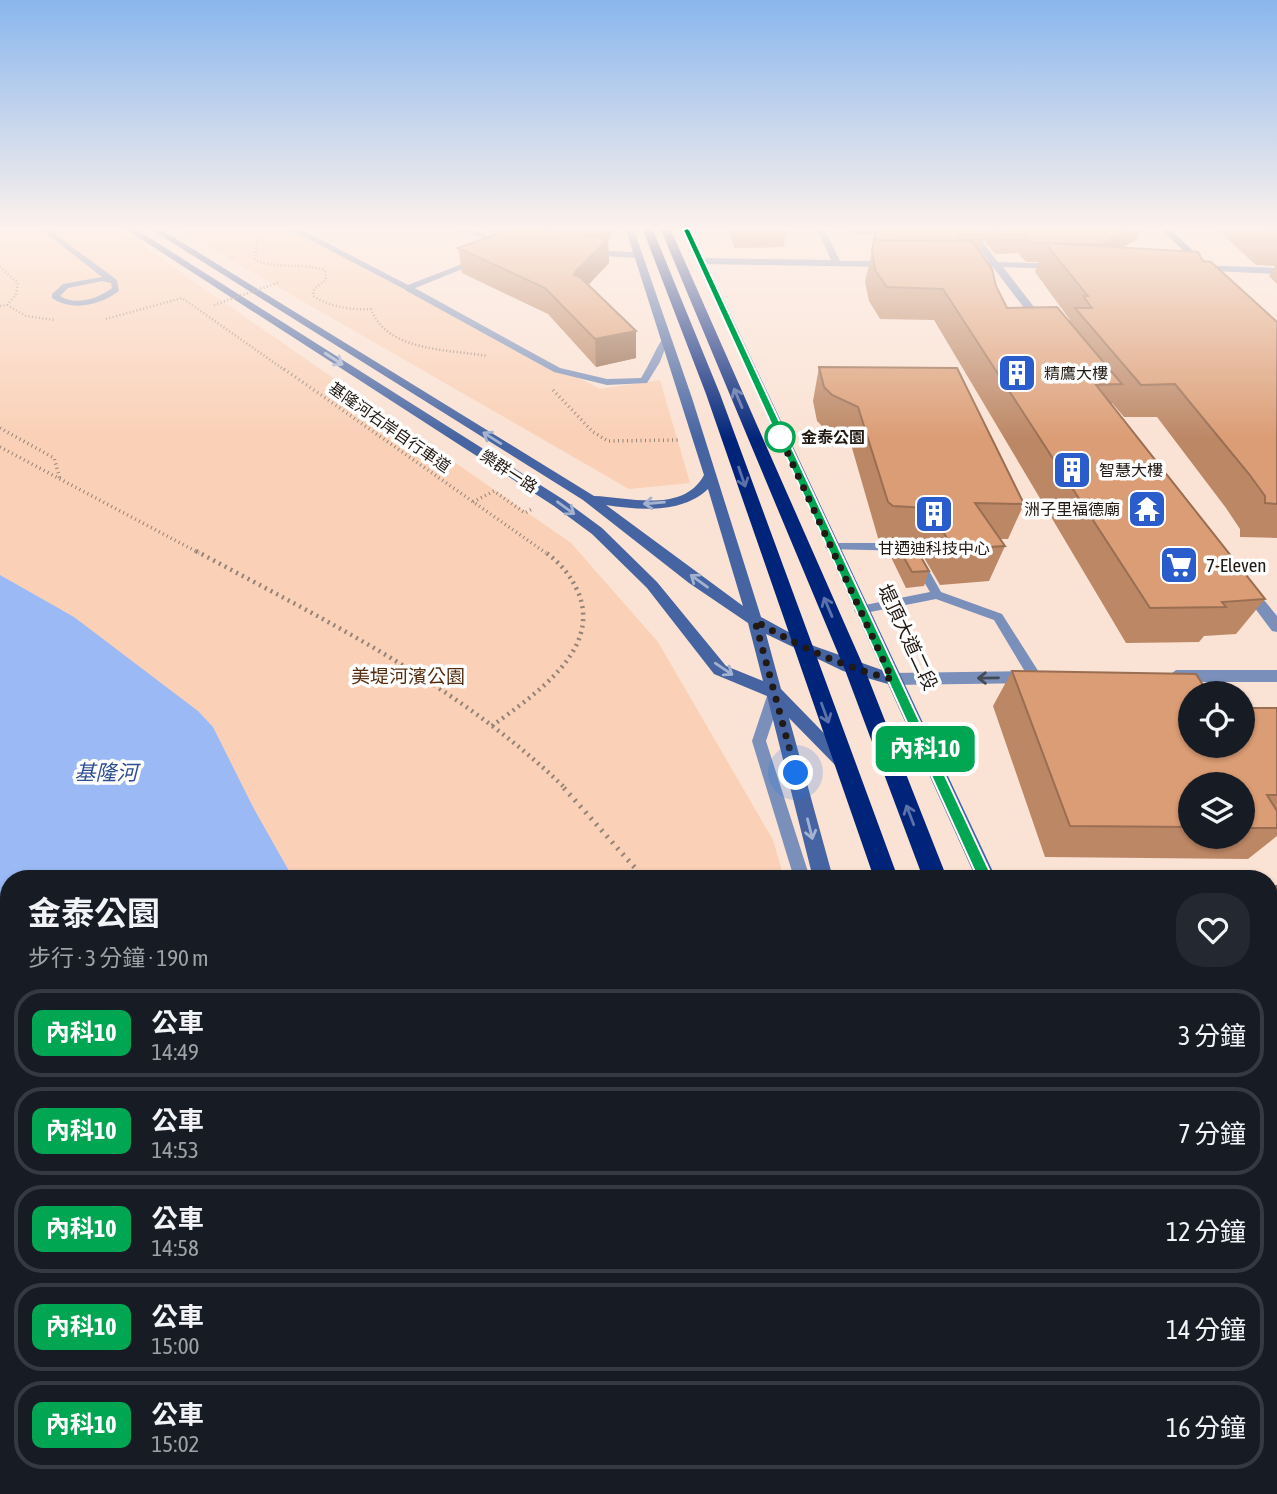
<!DOCTYPE html>
<html lang="zh-TW">
<meta charset="utf-8">
<style>
:root{--surface:#171b24;--page:#242831;--text:#f1f3f6;--muted:#9ea1a6;--line:#363941}
body{margin:0;font-family:"Asap Condensed","Noto Sans TC",sans-serif;background:var(--page);color:var(--text);height:100vh;display:flex;flex-direction:column;font-size:26px;white-space:nowrap}
*{box-sizing:border-box;margin:0}
p{font-size:23px;color:var(--muted)}
.icon{flex:none;width:38px;height:38px;fill:none;stroke:currentColor;stroke-width:2;stroke-linecap:round;stroke-linejoin:round}
.map{position:relative;flex:1;overflow:hidden}
.sheet{position:absolute;left:0px;top:870px;width:1278px;height:625px;display:flex;flex-direction:column;background:var(--surface);border-radius:28px 28px 0 0;box-shadow:0 2px 5px #0004}
.sheet>*{flex:none}
.badge{padding:0 14px;border-radius:10px;font-size:24px;line-height:46px}
.controls{position:absolute;left:1178px;top:681px;display:grid;gap:14px}
.controls a{display:grid;place-items:center;width:77px;height:77px;border-radius:50%;background:var(--surface);box-shadow:0 2px 5px #0004;font-size:35px}
.you{position:absolute;width:35px;height:35px;margin:-18px;border:5px solid #fff;border-radius:50%;background:#1a73e8;box-shadow:0 0 0 10px #1a73e833}
.map>.badge{position:absolute;translate:-50% -50%;box-shadow:0 0 0 4px #fff}
.round{display:grid;place-items:center;flex:none;width:74px;height:74px;border-radius:28px;background:var(--page)}
.summary{display:flex;align-items:center;justify-content:space-between;height:119px;padding:0 28px}
h1{font-size:33px;font-weight:700;line-height:52px}
ul{padding:0;list-style:none}
li{display:flex;align-items:center;gap:21px;height:88px;margin:0 14px 10px;padding:0 14px;border:4px solid var(--line);border-radius:28px}
li div{flex:1}
li b{display:block;font-size:26px}
li em{font-style:normal}
li .badge{min-width:77px;font-weight:700;text-align:center}
.map>svg:first-child{display:block}
.green{fill:#fad0b6}
.water{fill:#9bbaf5}
.lines{fill:none;stroke-linecap:round;stroke-linejoin:round}
.path-far4{stroke:#948379;stroke-width:2.5;stroke-dasharray:1 2.5;stroke-linecap:butt}
.path-far3{stroke:#948379;stroke-width:3.5;stroke-dasharray:1 3.5;stroke-linecap:butt}
.path-far2{stroke:#948379;stroke-width:4.5;stroke-dasharray:2 4.5;stroke-linecap:butt}
.path-far1{stroke:#948379;stroke-width:5;stroke-dasharray:2 6;stroke-linecap:butt}
.path{stroke:#948379;stroke-width:7;stroke-dasharray:2.5 8;stroke-linecap:butt}
.lane{fill:#7a90ba;fill-rule:evenodd}
.street{fill:#7a90ba;fill-rule:evenodd}
.secondary{fill:#4664a1;fill-rule:evenodd}
.highway{fill:#01247b;fill-rule:evenodd}
.path-bridge{stroke:#948379;stroke-width:2.5;stroke-dasharray:1 2.5;stroke-linecap:butt}
.wall{fill:#bc8765;fill-rule:evenodd}
.shaded-wall{fill:#996e52}
.building{fill:#db9d75;stroke:#996e52;stroke-width:2}
.oneway{stroke:#a2b2d0}
.oneway2{stroke:#5a71a9}
.oneway3{stroke:#454956}
.line{fill:#00a651;stroke:#fff;stroke-width:2}
.walk{stroke:#211913;stroke-width:7;stroke-dasharray:0 12.6}
.stop-dot{fill:#fff;stroke:#00a651;stroke-width:3.5}
.labels{text-anchor:middle;stroke-width:7;stroke-linejoin:round;paint-order:stroke}
.far-poi-label{font-size:16px;fill:#211913;stroke:#fff;text-anchor:start}
.far-street-label{font-size:16px;fill:#211913;stroke:#fff}
.far-stop-label{font-size:16px;font-weight:bold;fill:#211913;stroke:#fff;text-anchor:start}
.poi-label{font-size:19px;fill:#211913;stroke:#fff;text-anchor:start}
.street-label{font-size:19px;fill:#211913;stroke:#fff}
.park-label{font-size:19px;fill:#562d0f;stroke:#fff}
.water-label{font-size:21px;font-style:italic;fill:#2d4f94;stroke:#fff}
</style>
<div class="map">
<svg width="1277" height="1494" viewBox="0 0 1277 1494">
<rect width="100%" height="100%" fill="#fae2d4"/>
<path class="green" d="M0 230H120L571 543 658 642 773 840 784 878H289L0 582Z
M179 230H299L600 389 660 380 690 483 629 489Z
M483 1486H957V1494H482Z"/>
<path class="water" d="M0 575 74 617 198 711 213 727 254 809 293 878H9V1486H562V1494H0Z"/>
<g class="lines">
<path class="path-far4" d="M250 230 257 237 255 260C278 269 302 263 325 270L326 280 314 289 313 296C331 307 350 310 371 309 387 352 448 349 487 356
M0 267 18 283 16 295 7 305
M0 306 7 305 26 316 55 320
M106 319 182 298 286 371"/>
<path class="path-far3" d="M284 369 546 553
M553 390 593 432 608 441 678 440
M0 428 54 458 60 479
M0 447 199 553
M473 502 494 491 525 513 532 509"/>
<path class="path-far2" d="M196 551C326 621 459 685 566 789
M492 726C532 696 603 651 578 592 570 574 559 562 544 551"/>
<path class="path-far1" d="M564 788 644 878"/>
<path class="path" d="M900 1486 902 1494"/>
<path class="lane" d="M42 230H49L117 280 119 291C100 305 73 312 52 298V294L63 284 102 277ZM102 281 111 283 112 288C97 299 76 306 60 296L68 288Z
M405 286H411L560 368 607 379 641 378C648 368 659 341 665 336L669 338 660 362 647 383 607 385 554 372 405 290Z
M831 543H908L914 547 908 551 827 549 825 547Z
M919 559 923 560 941 592 1002 614 1042 677 1040 680H1030L994 620 936 599 860 614 856 613 854 610 860 606 930 592 913 563Z
M775 688 782 693 766 741 810 878H794L752 741 768 693Z
M967 1486H991L993 1494H969Z"/>
<path class="street" d="M291 230H302L408 285 480 257 487 259 408 291Z
M456 230H470L512 242 508 245Z
M817 230H825L840 261H891L895 264 891 267 699 264 695 261 699 258 831 260Z
M965 230H973L998 262 1062 264 1063 266 1059 269 1003 267 1048 325V329H1040L993 267 965 266 964 264 968 261 989 262Z
M584 250 636 252 640 255 636 258 587 255 584 254Z
M1196 265 1277 268V274L1193 270 1192 268Z
M1246 582 1251 584 1277 616V632L1272 631 1239 587Z
M1176 670H1277V682H1176L1168 676Z
M1032 671 1040 677 1032 683 892 685 884 679 892 673Z"/>
<path class="secondary" d="M127 230H137L564 500 602 528 657 582 726 666 763 681 748 623 689 583 583 500 152 230H162L594 496C629 497 683 514 704 475L626 230H634L692 398 761 617 814 646 882 670 683 230H691L996 878H976L888 684 843 671 766 634 781 689 852 762 849 767H837L789 718 833 878H813L767 696 714 674 647 588 592 534 554 506ZM708 489 743 606 606 505C639 510 682 514 708 489Z
M1162 230H1171L1208 265V269H1202Z
M1269 1472 1277 1476V1494H1254L1251 1486H1269Z
M1005 1486H1035L1038 1494H1008Z"/>
<path class="highway" d="M643 230H653L720 394 898 878H874L706 394Z
M661 230H671L865 670 947 878H923L845 670Z
M1083 1486H1119L1122 1494H1086Z
M1172 1486H1208L1211 1494H1175Z"/>
<path class="path-bridge" d="M214 305 280 282"/>
</g>
<path class="wall" d="M484 230H611V236L608 239 609 263 588 285 636 331V358L596 367 548 314 462 273 458 248 499 233Z
M729 230H786L784 247 734 248Z
M851 230H1140L1136 240 1122 248 1203 261 1277 322V538L1240 537V529L1226 508 1157 417H1124L1112 403V404L1265 599 1236 634 1204 636 1199 642 1126 643 934 320 880 319 869 301 865 282 876 234H853ZM984 240 995 254 1018 253 1026 262H1038L1035 272 1070 320 1069 322 1007 308 980 252Z
M1213 230H1277V284L1269 276 1275 266 1256 265 1220 232Z
M819 367 1024 504 1008 539H1001L1005 546 989 581 940 585 916 544 913 543 929 571 924 586 906 588 889 553 892 542H883L878 538 850 441 825 429 817 421 813 401Z
M1012 671 1190 746 1277 708V836L1248 859 1045 857 993 706ZM1190 784H1242V836H1190Z
M1269 886H1277V1125L1269 1119Z"/>
<path class="shaded-wall" d="M599 230H611V236L599 247Z
M1128 230H1140L1136 240 1093 263 1101 244Z
M608 239 609 263 576 298 575 272Z
M636 331V358L596 367 595 339Z"/>
<path class="building" d="M508 230H542L588 233 585 236 608 239 575 272 574 275 580 277 636 331 595 339 545 288 458 248Z
M877 230H981L985 235H957L961 241 874 240Z
M997 230H1128L1101 244 1032 243 1024 235H1001Z
M1270 230H1277V233H1274Z
M874 240 972 241 992 269 996 286 1007 308 1057 307 1122 384 1096 385 1265 599 1222 602 1226 607 1150 608 943 289 887 287 875 270 872 251Z
M1045 243 1198 252 1203 261 1211 262 1277 322V504L1265 503V496L1249 474 1175 384 1141 385 1075 308H1092L1083 296H1088Z
M819 367 957 368 1024 504 975 503 1005 546 954 549 928 508 893 506 888 502 858 407 832 395 824 387Z
M893 538H910L929 571 912 572Z
M1012 671 1196 674 1208 693H1190V746H1242V708H1277V795H1267L1277 811V828H1242V784H1190V827L1070 826Z
M1269 886H1277V1047L1269 1037Z"/>
<defs><path id="oneway-shaft" d="M-6 0H5M1.5-3L5.5 0L1.5 3" fill="none" stroke-width="1.6" stroke-linecap="round" stroke-linejoin="round" transform="scale(1.75)"/></defs>
<g class="oneway">
<use href="#oneway-shaft" transform="translate(334 359) rotate(33)"/>
<use href="#oneway-shaft" transform="translate(492 438) rotate(-148)"/>
<use href="#oneway-shaft" transform="translate(654 503) rotate(175)"/>
<use href="#oneway-shaft" transform="translate(566 508) rotate(36)"/>
<use href="#oneway-shaft" transform="translate(699 581) rotate(-144)"/>
<use href="#oneway-shaft" transform="translate(724 669) rotate(34)"/>
<use href="#oneway-shaft" transform="translate(810 829) rotate(76)"/>
</g>
<g class="oneway2">
<use href="#oneway-shaft" transform="translate(738 398) rotate(-113)"/>
<use href="#oneway-shaft" transform="translate(742 477) rotate(71)"/>
<use href="#oneway-shaft" transform="translate(828 607) rotate(-113)"/>
<use href="#oneway-shaft" transform="translate(825 713) rotate(70)"/>
<use href="#oneway-shaft" transform="translate(910 815) rotate(-111)"/>
</g>
<use class="oneway3" href="#oneway-shaft" transform="translate(988 678) rotate(179)"/>
<linearGradient id="sky" x2="0" y2="1"><stop stop-color="#89b6ed"/><stop offset="0.52" stop-color="#fdf2ec"/><stop offset="1" stop-color="#fdf2ec" stop-opacity="0"/></linearGradient>
<rect width="1277" height="439" fill="url(#sky)"/>
<path class="line" d="M687 228 690 230 991 874 993 878 991 883H980L683 230Z"/>
<g class="lines">
<path class="walk" d="M780 437 776 428 892 679C842 667 799 646 755 621L796 773"/>
</g>
<defs>
<symbol id="building-square" viewBox="-11 -11 22 22"><rect x="-9" y="-9" width="18" height="18" rx="4" fill="#2a5dcb" stroke="#fff"/><path d="M-4-6H4V6H1V3H-1V6H-4ZM-2.5-4.3h1.7v1.8h-1.7ZM.8-4.3h1.7v1.8H.8ZM-2.5-1h1.7V.8h-1.7ZM.8-1h1.7V.8H.8Z" fill="#fff"/></symbol>
<symbol id="temple-square" viewBox="-11 -11 22 22"><rect x="-9" y="-9" width="18" height="18" rx="4" fill="#2a5dcb" stroke="#fff"/><path d="M0-6L5-2H3V0L6.5 2.5H4V6H1.5V3h-3V6H-4V2.5H-6.5L-3 0V-2H-5Z" fill="#fff"/></symbol>
<symbol id="supermarket-square" viewBox="-11 -11 22 22"><rect x="-9" y="-9" width="18" height="18" rx="4" fill="#2a5dcb" stroke="#fff"/><path d="M-6-5.5h2.5l.6 2H6L4.5 2H-2.5L-4.4-4H-6ZM-1.5 3.2a1.3 1.3 0 1 0 .1 0ZM3 3.2a1.3 1.3 0 1 0 .1 0Z" fill="#fff"/></symbol>
</defs>
<g fill-rule="evenodd">
<use href="#building-square" x="995" y="351" width="44" height="44"/>
<use href="#building-square" x="1050" y="448" width="44" height="44"/>
<use href="#temple-square" x="1125" y="487" width="44" height="44"/>
<use href="#building-square" x="912" y="492" width="44" height="44"/>
<use href="#supermarket-square" x="1157" y="543" width="44" height="44"/>
</g>
<circle class="stop-dot" cx="780" cy="437" r="14"/>
<g class="labels">
<g class="far-poi-label">
<text x="1044" y="379">精鷹大樓</text>
<text x="1099" y="476">智慧大樓</text>
<text x="1120" y="515" text-anchor="end">洲子里福德廟</text>
<text x="934" y="554" text-anchor="middle">甘迺迪科技中心</text>
</g>
<g class="far-street-label">
<text transform="translate(390 427) rotate(35)" y="6">基隆河右岸自行車道</text>
<text transform="translate(509 471) rotate(33)" y="6">樂群一路</text>
</g>
<g class="far-stop-label">
<text x="801" y="443">金泰公園</text>
</g>
<g class="poi-label">
<text x="1206" y="572">7-Eleven</text>
</g>
<g class="street-label">
<text transform="translate(908 637) rotate(65)" y="7">堤頂大道二段</text>
</g>
<g class="park-label">
<text x="408" y="683">美堤河濱公園</text>
</g>
<g class="water-label">
<text x="106" y="780">基隆河</text>
</g>
</g>
</svg>
<div class="controls">
<a><svg class="icon" aria-label="locate" viewBox="0 0 24 24"><circle cx="12" cy="12" r="6"/><path d="M12 2v4M12 18v4M2 12h4M18 12h4"/></svg></a>
<a><svg class="icon" aria-label="layers" viewBox="0 0 24 24"><path d="M12 4l9 5-9 5-9-5zM3 14l9 5 9-5"/></svg></a>
</div>
<div class="you" style="left:796px;top:773px"></div>
<b class="badge" style="left:925px;top:749px;background:#00a651;color:#fff">內科10</b>
<section class="sheet">
<div class="summary"><div><h1>金泰公園</h1><p>步行 · 3 分鐘 · 190 m</p></div><a class="round"><svg class="icon" aria-label="heart" viewBox="0 0 24 24"><path d="M12 20l-8-8c-3-5 5-10 8-4 3-6 11-1 8 4z"/></svg></a></div>
<ul>
<li><span class="badge" style="background:#00a651;color:#fff">內科10</span><div><b>公車</b><p>14:49</p></div><em>3 分鐘</em></li>
<li><span class="badge" style="background:#00a651;color:#fff">內科10</span><div><b>公車</b><p>14:53</p></div><em>7 分鐘</em></li>
<li><span class="badge" style="background:#00a651;color:#fff">內科10</span><div><b>公車</b><p>14:58</p></div><em>12 分鐘</em></li>
<li><span class="badge" style="background:#00a651;color:#fff">內科10</span><div><b>公車</b><p>15:00</p></div><em>14 分鐘</em></li>
<li><span class="badge" style="background:#00a651;color:#fff">內科10</span><div><b>公車</b><p>15:02</p></div><em>16 分鐘</em></li>
</ul>
</section>
</div>
